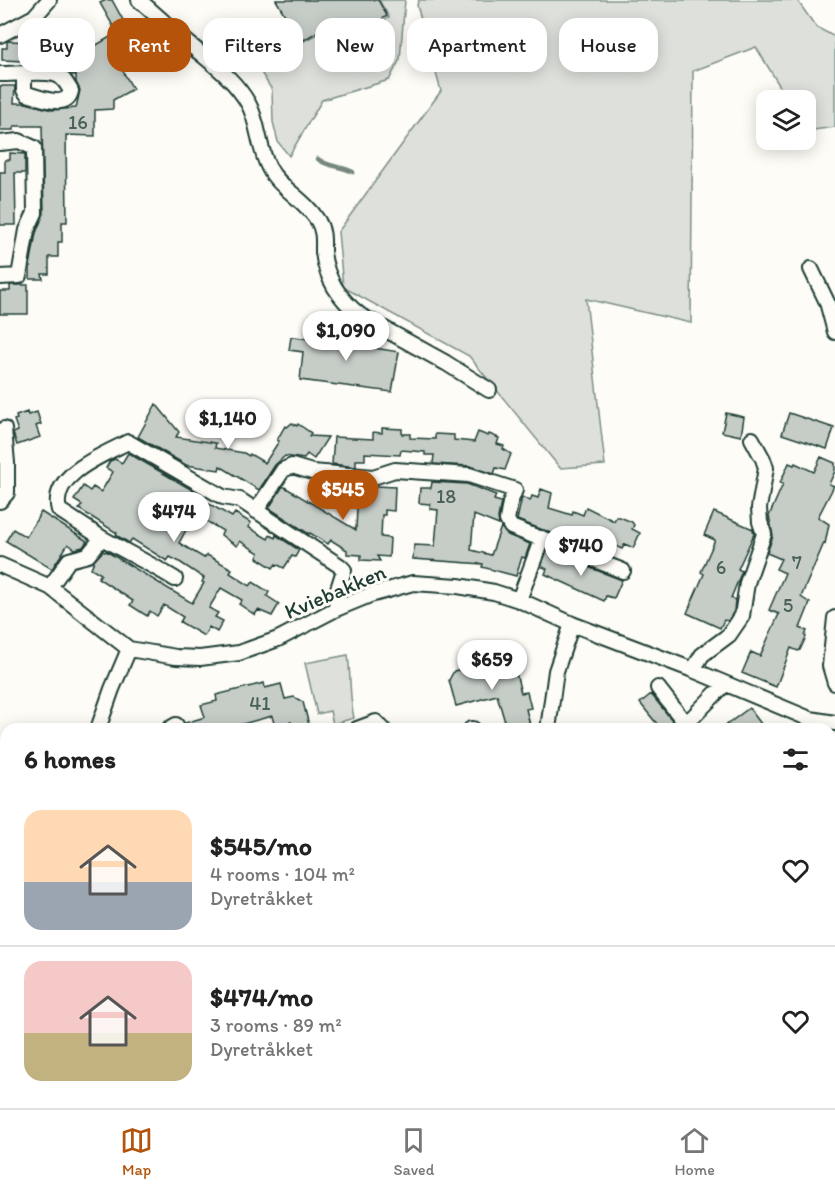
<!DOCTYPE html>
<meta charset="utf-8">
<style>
body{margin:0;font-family:Itim,sans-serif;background:#f6f6f6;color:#222;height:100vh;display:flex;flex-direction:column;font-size:22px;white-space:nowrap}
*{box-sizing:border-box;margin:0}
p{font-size:20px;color:#767676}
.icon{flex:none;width:33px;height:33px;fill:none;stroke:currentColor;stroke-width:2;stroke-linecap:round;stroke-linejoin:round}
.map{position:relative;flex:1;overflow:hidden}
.panel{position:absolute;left:0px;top:723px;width:836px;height:386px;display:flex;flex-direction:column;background:#fff;border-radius:18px 18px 0 0;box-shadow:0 3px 15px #0003}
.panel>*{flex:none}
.hud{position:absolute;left:18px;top:18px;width:800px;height:54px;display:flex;gap:12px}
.fabs{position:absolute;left:756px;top:90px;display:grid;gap:12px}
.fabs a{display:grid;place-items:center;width:60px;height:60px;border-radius:12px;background:#fff;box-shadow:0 3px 15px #0003;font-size:30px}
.price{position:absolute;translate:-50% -51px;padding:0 14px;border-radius:21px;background:#fff;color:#222;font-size:20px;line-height:39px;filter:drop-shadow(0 2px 3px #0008)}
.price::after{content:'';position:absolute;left:50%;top:36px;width:18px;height:14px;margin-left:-9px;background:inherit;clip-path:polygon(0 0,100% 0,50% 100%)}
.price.current{background:#b45309;color:#fff}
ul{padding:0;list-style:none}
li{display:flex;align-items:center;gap:18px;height:150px;padding:0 24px}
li+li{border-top:2px solid #e0e0e0}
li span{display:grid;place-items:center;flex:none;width:168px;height:120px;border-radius:18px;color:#555}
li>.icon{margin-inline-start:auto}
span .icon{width:72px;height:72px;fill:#fffc;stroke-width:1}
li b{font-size:26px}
h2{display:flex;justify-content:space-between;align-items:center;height:72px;padding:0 24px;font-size:26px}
.chip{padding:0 21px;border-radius:18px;background:#fff;box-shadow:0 3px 15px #0003;font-size:21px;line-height:54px}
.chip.current{background:#b45309;color:#fff}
.dock{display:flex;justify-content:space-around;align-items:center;height:84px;border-top:2px solid #e0e0e0;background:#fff;font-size:16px;color:#767676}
.dock a{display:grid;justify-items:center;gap:3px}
.dock .current{color:#b45309}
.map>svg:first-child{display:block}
.green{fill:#dde0db;stroke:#7e8e88;stroke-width:1.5}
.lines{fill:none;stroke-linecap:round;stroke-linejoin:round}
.stream{stroke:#75877f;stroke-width:4.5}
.building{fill:#c6cdc7;stroke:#1f3d34;stroke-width:1.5}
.street-casing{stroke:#1f3d34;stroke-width:18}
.street{stroke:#fdfcf7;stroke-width:14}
.labels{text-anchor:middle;stroke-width:6;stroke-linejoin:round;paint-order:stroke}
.number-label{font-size:20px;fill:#496159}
.street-label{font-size:22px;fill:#1f3d34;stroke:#fdfcf7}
</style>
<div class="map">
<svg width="835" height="1108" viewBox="0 0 835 1108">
<rect width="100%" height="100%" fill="#fdfcf7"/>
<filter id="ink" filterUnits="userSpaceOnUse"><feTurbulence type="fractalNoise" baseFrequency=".0167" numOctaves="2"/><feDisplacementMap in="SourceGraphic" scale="12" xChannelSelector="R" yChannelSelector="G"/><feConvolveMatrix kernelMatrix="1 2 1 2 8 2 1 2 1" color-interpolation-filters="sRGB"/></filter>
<g filter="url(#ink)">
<!-- green -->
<path class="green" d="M379,0H405L400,59L389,80L322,100L289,156L278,142L273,122L272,90L257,66L290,45L291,48L334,25L341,36L345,34L353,50L372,38L368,31L389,17Z
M419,0H797L816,27L835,37V127L806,131V100H788L756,47L693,71L691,323L586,299L605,465L560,468L469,356L343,287L338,232L441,91L417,5Z
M348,655C351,677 349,696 354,718L333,724L330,711L317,714L305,663Z
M835,982V1108H695L701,1102H830V987Z
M213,1103H687L681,1108H220Z"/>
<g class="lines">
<!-- stream -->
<path class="stream" d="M318,159C327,167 341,166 353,172"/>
</g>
<!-- building -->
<path class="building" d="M106,0H112L135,42L113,54L133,89L113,100V109L95,110V136L66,135L67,222H62V242H58V257H49V274H42L43,279H30V266L36,233L44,213L42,126H14V130H0V86H15L14,103H26L52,110L76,108L80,90L76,82V75H72L71,59L77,56H43L42,61H37L36,64H24V61L2,60V48H7V41L42,42V33H53V22L78,20V56L117,33L100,3Z
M276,0H378L387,16L366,29L370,37L354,47L344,31L341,33L334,22L285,51L283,48L276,52L265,36L289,22Z
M10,153L25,154V173H15L16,225H0V172H5V160H10Z
M10,285H28V314H0V291H10Z
M321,329L358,334L357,345L399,352L392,392L300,380L303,352L289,350L291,337L320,340Z
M156,404L179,432L176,437L216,443L215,448L244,453L249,456L250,454L265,463L279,441L277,440L285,426L287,427L292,423L297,426L298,424L311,433L309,436L328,437L314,459L307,454L304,459L285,456L275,465L259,490L220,466L219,470L186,465L138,437Z
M27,412L28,415L37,412L41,424L36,426L40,437L17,445L13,433L18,431L14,420L17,419L16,416Z
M726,413L744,417L741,436L722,432Z
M789,413L834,428L827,449L782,434Z
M382,428L402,429V434H410V438L435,439V434L454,435V440L474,442L478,432L488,436L489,434L499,438L497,444L504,446L503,449L511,454L505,470L496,468L494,474L470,466L433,464L434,455H425V452L401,450L400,455L365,453V460H356V467L332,464L334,437L373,439V432L382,433Z
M128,453L201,495L199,498L232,517L235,513L251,523L248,527L268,539L270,535L275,538L276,535L299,550L295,557L292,556L284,568L276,564L273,568L257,558L259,553L240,541L237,546L229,541L221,535L223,531L203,519L200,524L192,519L179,543L204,558L207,555L232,569L230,573L250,586L253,582L269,592L267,596L279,604L272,616L258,610L255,615L239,604L242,600L221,588L209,608L218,613L215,617L223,621L217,632L209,627L204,636L180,622L183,617L164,605L157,616L150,611L147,616L130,605L133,601L98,578L101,574L91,568L94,561L103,551L105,552L106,551L192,603L204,583L202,582L204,578L178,561L170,557L167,561L132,539L129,543L116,535L117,533L79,509L82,505L74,500L83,486L90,491L93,487L101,492L113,472L106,468L110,461L115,459L122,463Z
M821,457L835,463V471L829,484L834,486L818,517L829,524L825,544L824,543L801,597L810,603L800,628L807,631L805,636L806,637L800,650L798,651L791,648L776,687L742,673L751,652L760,656L779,614L769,610L785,573L776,569L781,559L767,553L773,536L769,516L783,484L780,483L789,463L794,465L795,463L814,472Z
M432,482L467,484L496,495L494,500L501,502L498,518L499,525L474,515L471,550L491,555L501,527L508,535L530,544L525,558L522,557L516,576L482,567L483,564L413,559L414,545L435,546L438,510L430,509V504L419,503L420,488H431Z
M358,485L395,487L394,511L385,510V515H382L381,537L390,538L389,557L377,556L380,561L361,560V555L347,554V550L331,540L328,544L310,533L309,534L269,508L283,486L356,530Z
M541,489L552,493L549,508L572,515L573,511L583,515L586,507L614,521L616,517H620L632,522L634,525L632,529L640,533L633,548L625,544L622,549L595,536L590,548L517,520L522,497L530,501L532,496L538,498Z
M41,512L87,541L83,547L75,549L68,544L52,569L6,541L13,529L26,537Z
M714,512L753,529L754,534L738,569L742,571L731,598L735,600L734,611L728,621L724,620L720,628L687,613L704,574L701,572L715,540L704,535Z
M547,551L622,580L614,598L606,596L604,601L545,574L547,569L541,566Z
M496,660L498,671L507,668L516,673L521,693L527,692L531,708L526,709L530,725L507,729L497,695L456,706L449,680L454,671Z
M264,683L265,688L281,684L285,699L294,697L303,702L310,729H293L291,722L275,727L272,716L224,729H186L185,723L205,717L201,705L217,701L216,695Z
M651,694L676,725L675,729H661L640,703Z
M749,708L765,729H721Z"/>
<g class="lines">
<!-- street casing -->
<g class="street-casing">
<path id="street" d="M139,0C157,16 175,32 194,48C214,65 235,80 248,103C259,122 258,148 269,168C279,188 305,199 318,221C324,231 323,240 323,252C326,279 340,300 361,316L446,363L489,390
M0,35L34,17L49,0
M0,74C14,74 43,71 54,74C63,76 67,84 71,91C67,110 39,97 27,94L24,90V74
M0,143L19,141L34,148L35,213L27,230L19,276L0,277
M811,269L827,302L835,332
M0,501L7,493V463L4,429
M256,511L283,470L292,466L312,472L373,477L395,470L469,475L515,490L510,503L507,520L511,527L623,571
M102,538C126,552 151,564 175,579
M0,565L50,587L129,649L176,657L200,658L239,653L278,639L336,609L370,595L413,583L458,586L494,592L519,600L572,624L693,670L810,719L835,723
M50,587L69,560L88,555L102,538L59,510C49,475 103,455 128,442L223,497L240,500L340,566L344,570L337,592L336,609
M519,600L542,538
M835,618L830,666L835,683
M693,670L702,655L729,635L742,616L747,583L764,534L760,522L759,508L766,468L763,459L752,439
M658,688L686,724
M98,729L112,689L129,649
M169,729L176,725L177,729
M357,729L376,722L383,729
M471,729H473
M548,729L556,671L572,624
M684,729L686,724L725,684
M0,767L6,770
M0,798L6,787
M0,961L6,958
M0,1086L2,1088V1108"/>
</g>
<!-- street -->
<use href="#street" class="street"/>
</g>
</g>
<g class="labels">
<!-- number labels -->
<g class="number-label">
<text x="78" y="129">16</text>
<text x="446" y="503">18</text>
<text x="797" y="569">7</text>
<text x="721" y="574">6</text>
<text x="788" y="612">5</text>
<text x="260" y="710">41</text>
</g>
<!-- street labels -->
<g class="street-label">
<text transform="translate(335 591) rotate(-23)" y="8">Kviebakken</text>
</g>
</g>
</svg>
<div class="fabs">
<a><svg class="icon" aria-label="layers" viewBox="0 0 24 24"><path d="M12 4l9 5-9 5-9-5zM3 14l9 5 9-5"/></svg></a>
</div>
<b class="price" style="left:346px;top:362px">$1,090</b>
<b class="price" style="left:228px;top:450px">$1,140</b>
<b class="price current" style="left:343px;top:521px">$545</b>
<b class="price" style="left:174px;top:543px">$474</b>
<b class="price" style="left:581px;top:577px">$740</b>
<b class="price" style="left:492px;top:691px">$659</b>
<div class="hud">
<a class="chip">Buy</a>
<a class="chip current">Rent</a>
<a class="chip">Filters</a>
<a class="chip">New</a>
<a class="chip">Apartment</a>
<a class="chip">House</a>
</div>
<section class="panel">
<h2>6 homes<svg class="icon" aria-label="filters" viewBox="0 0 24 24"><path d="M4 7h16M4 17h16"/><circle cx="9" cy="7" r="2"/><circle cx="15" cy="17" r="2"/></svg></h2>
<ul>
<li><span style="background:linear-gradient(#ffd9b3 60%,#9aa5b1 0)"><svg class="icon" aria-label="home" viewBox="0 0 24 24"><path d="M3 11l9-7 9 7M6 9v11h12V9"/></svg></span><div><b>$545/mo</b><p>4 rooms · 104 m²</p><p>Dyretråkket</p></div><svg class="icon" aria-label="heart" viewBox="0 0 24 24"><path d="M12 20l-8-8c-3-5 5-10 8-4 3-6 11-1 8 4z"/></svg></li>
<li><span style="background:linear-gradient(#f6c9c9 60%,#c2b280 0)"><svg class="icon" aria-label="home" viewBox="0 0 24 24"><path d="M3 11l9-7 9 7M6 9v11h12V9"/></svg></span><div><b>$474/mo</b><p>3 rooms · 89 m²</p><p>Dyretråkket</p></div><svg class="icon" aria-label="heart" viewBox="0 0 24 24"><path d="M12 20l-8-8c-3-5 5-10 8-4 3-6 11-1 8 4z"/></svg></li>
</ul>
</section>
</div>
<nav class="dock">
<a class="current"><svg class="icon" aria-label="map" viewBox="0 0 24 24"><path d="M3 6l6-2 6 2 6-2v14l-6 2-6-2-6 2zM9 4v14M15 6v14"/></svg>Map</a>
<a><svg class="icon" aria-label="saved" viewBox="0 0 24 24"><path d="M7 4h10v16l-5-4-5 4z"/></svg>Saved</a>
<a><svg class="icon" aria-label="home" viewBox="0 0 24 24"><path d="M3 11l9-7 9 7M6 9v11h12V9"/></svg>Home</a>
</nav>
